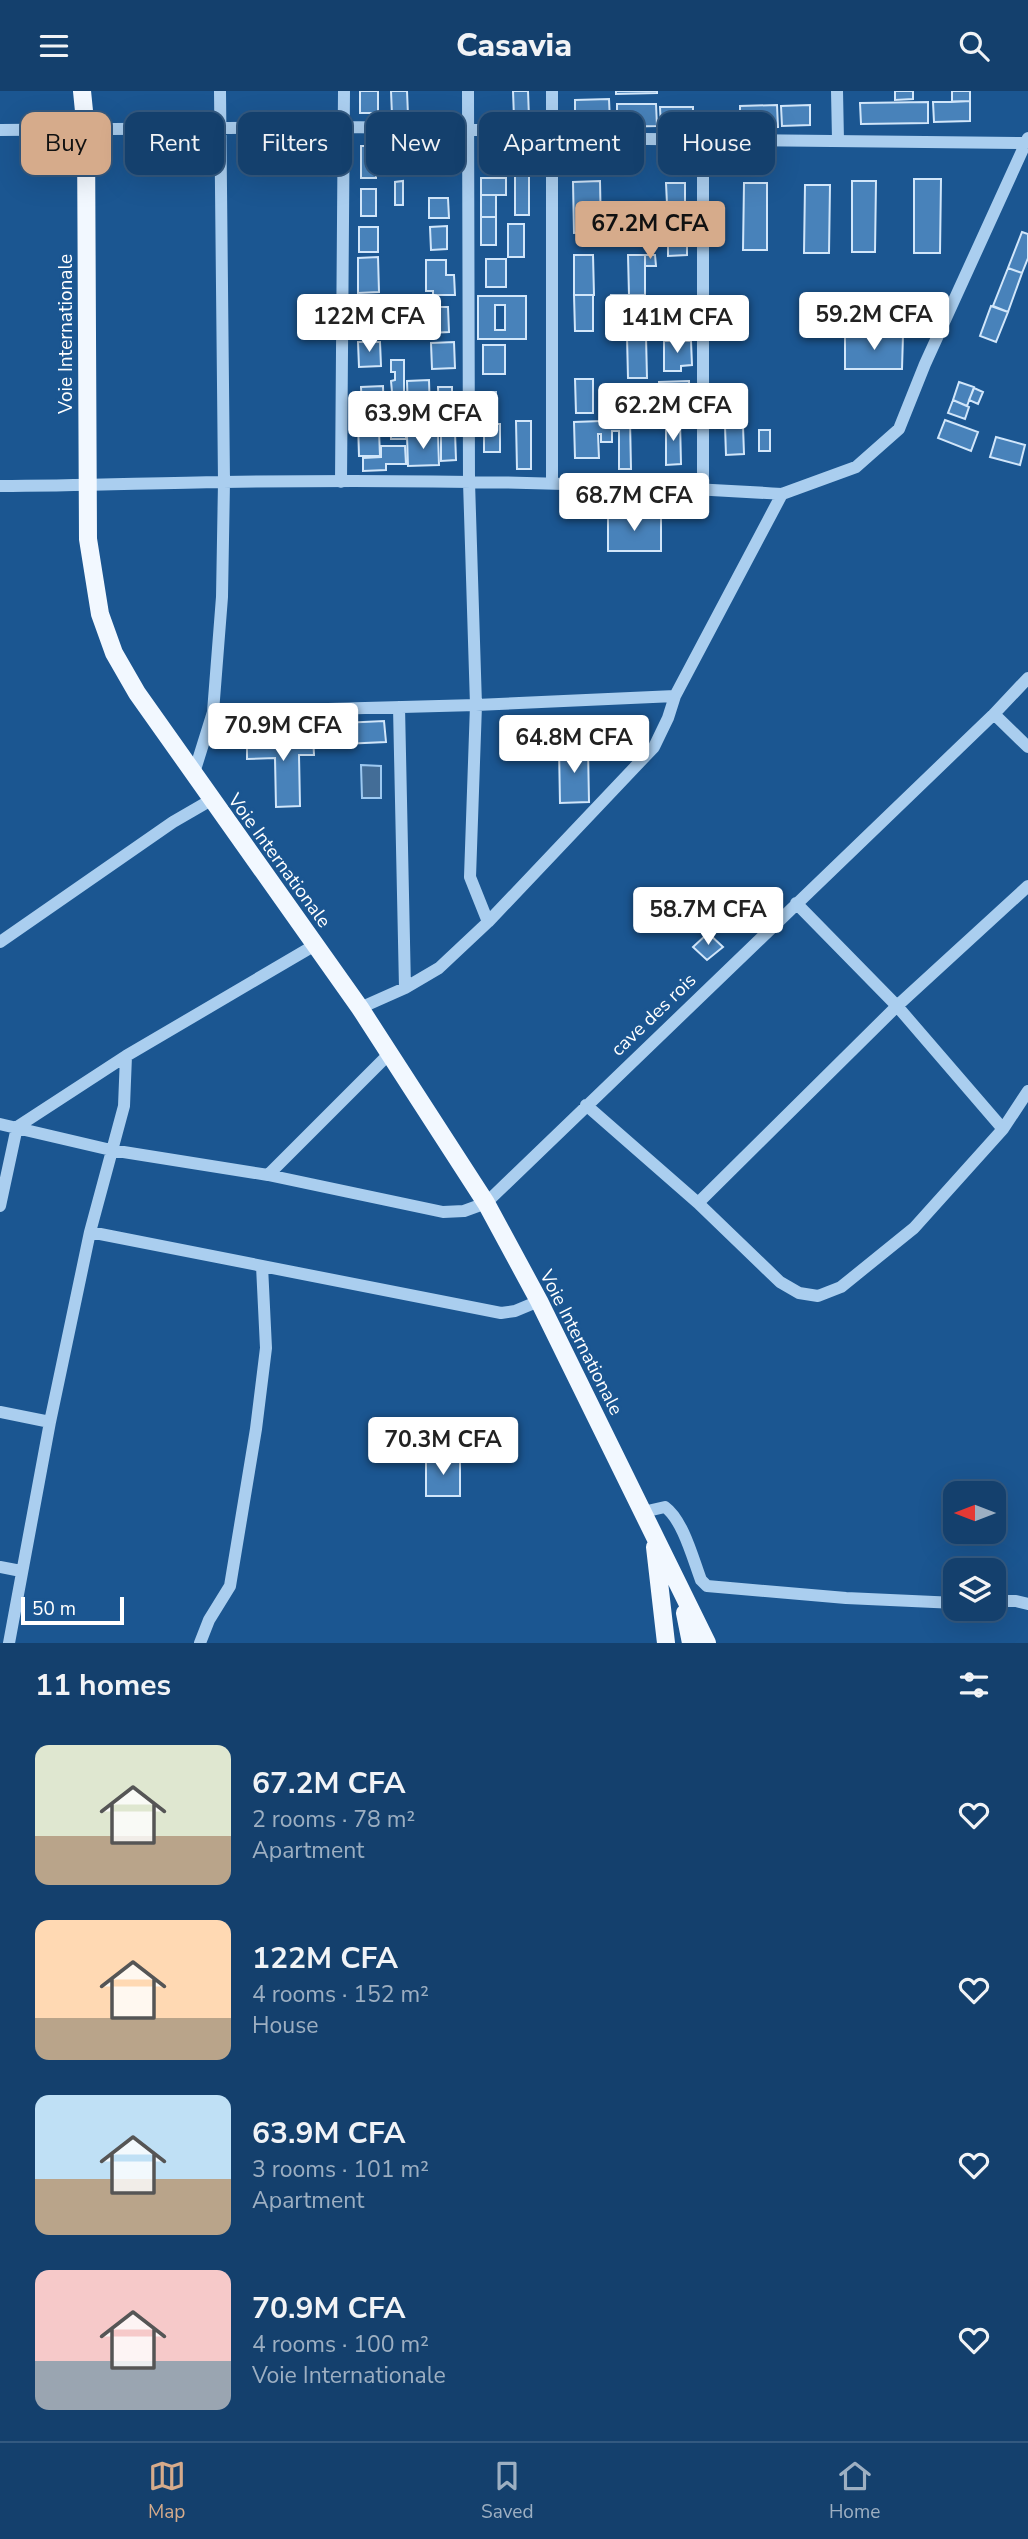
<!DOCTYPE html>
<meta charset="utf-8">
<style>
body{margin:0;font-family:"Nunito Sans",sans-serif;background:#214b75;color:#f1f3f6;height:100vh;display:flex;flex-direction:column;font-size:26px;white-space:nowrap}
*{box-sizing:border-box;margin:0}
p{font-size:23px;color:#9dafc2}
.icon{flex:none;width:38px;height:38px;fill:none;stroke:currentColor;stroke-width:2;stroke-linecap:round;stroke-linejoin:round}
.map{position:relative;height:1552px;overflow:hidden}
.side{display:flex;flex-direction:column;background:#14406d;flex:1}
.side>*{flex:none}
.hud{position:absolute;left:21px;top:21px;width:987px;height:63px;display:flex;gap:14px}
.needle{width:46px;rotate:270deg}
.fabs{position:absolute;left:943px;top:1390px;display:grid;gap:14px}
.fabs a{display:grid;place-items:center;width:63px;height:63px;border-radius:14px;background:#14406d;box-shadow:0 7px 28px #0002,0 0 0 2px #335980;font-size:35px}
.scale{position:absolute;left:21px;bottom:18px;width:103px;box-sizing:border-box;padding-left:7px;border:4px solid #fff;border-top:0;font-size:19px;line-height:24px;white-space:nowrap;color:#fff;-webkit-text-stroke:5px #1b5691;paint-order:stroke}
.price{position:absolute;translate:-50% -60px;padding:0 16px;border-radius:7px;background:#fff;color:#222;font-size:23px;line-height:46px;filter:drop-shadow(0 2px 4px #0008)}
.price::after{content:'';position:absolute;left:50%;top:42px;width:21px;height:16px;margin-left:-10px;background:inherit;clip-path:polygon(0 0,100% 0,50% 100%)}
.price.on{background:#d6ab8b;color:#111}
ul{padding:0;list-style:none}
li{display:flex;align-items:center;gap:21px;height:175px;padding:0 35px}
li span{display:grid;place-items:center;flex:none;width:196px;height:140px;border-radius:14px;color:#555}
li>.icon{margin-inline-start:auto}
span .icon{width:84px;height:84px;fill:#fffc;stroke-width:1}
li b{font-size:30px}
h2{display:flex;justify-content:space-between;align-items:center;height:84px;padding:0 35px;font-size:30px}
.pill{padding:0 24px;border-radius:14px;background:#14406d;box-shadow:0 7px 28px #0002,0 0 0 2px #335980;font-size:24px;line-height:63px}
.pill.on{background:#d6ab8b;color:#111}
header{display:flex;justify-content:space-between;align-items:center;height:91px;padding:0 35px;background:#14406d;font-size:32px;font-weight:800}
.dock{display:flex;justify-content:space-around;align-items:center;height:98px;border-top:2px solid #335980;background:#14406d;font-size:19px;color:#9dafc2}
.dock a{display:grid;justify-items:center;gap:4px}
.dock .on{color:#d6ab8b}
.map>svg:first-child{display:block}
.water{fill:#436d97;stroke:#9dc9f1;stroke-width:2}
.building{fill:#4882ba;stroke:#d1e6fa;stroke-width:2;fill-rule:evenodd}
.lines{fill:none;stroke-linecap:round;stroke-linejoin:round}
.minor{stroke:#aaceef;stroke-width:12}
.major{stroke:#f2f8ff;stroke-width:18}
.labels{text-anchor:middle;stroke-width:6;stroke-linejoin:round;paint-order:stroke}
.street-label{font-size:19px;fill:#fff;stroke:#1b5691}
</style>
<header><svg class="icon" aria-label="menu" viewBox="0 0 24 24"><path d="M4 6h16M4 12h16M4 18h16"/></svg>Casavia<svg class="icon" aria-label="search" viewBox="0 0 24 24"><circle cx="10" cy="10" r="6"/><path d="M15 15l6 6"/></svg></header>
<div class="map">
<svg width="1028" height="1552" viewBox="0 0 1028 1552">
<rect width="100%" height="100%" fill="#1b5691"/>
<!-- water -->
<path class="water" d="M361,674L381,675V707H362Z"/>
<!-- building -->
<path class="building" d="M360,0H378V22H360Z
M391,0H407L408,24H392Z
M513,0H528L529,27H514Z
M616,0H657V2L616,3Z
M895,0H913V8L895,9Z
M952,0H970V10L952,11Z
M609,8L610,31L575,32V9Z
M970,10V30L934,31L933,11Z
M928,11V32L861,33L860,12Z
M617,13H656L657,35L617,36Z
M777,14L778,36L740,37V15Z
M810,14V34L782,35L781,15Z
M660,16H693V36H661Z
M411,47H448L455,53L456,78L441,77L439,70H411Z
M361,55H376V87H361Z
M515,85H529V124H515Z
M481,87H506V104H481Z
M914,88H941L940,162H914Z
M403,90V114H395V91Z
M600,90L601,141L574,142L573,91Z
M852,90H876L875,161H852Z
M666,92H685V113H667Z
M744,92H767V159H743Z
M805,94H830L829,162H804Z
M361,98H376V125H361Z
M481,104H496V126H481Z
M429,107H448L449,127H429Z
M481,126H496V154H481Z
M668,131H687V164L668,165Z
M508,133H524V166H508Z
M447,135V158L431,159L430,136Z
M359,136H378V161H359Z
M1022,141L1028,143V167L1022,182L1008,177Z
M574,164H593L594,204H574Z
M628,164H645V204H629Z
M645,164H655L656,175H645Z
M378,166L379,201L358,202V167Z
M486,168H506V196H486Z
M426,169H446V184H454L455,204H433V200H426Z
M1008,177L1022,182L1008,221L993,215Z
M574,204H593V240H575Z
M611,204H645L646,245H612Z
M478,205H526V248H478ZM495,214H505V239H495Z
M377,210L378,244L358,245V211Z
M691,210L692,245H663L662,211Z
M991,215L1008,221L996,251L980,245Z
M429,216H448L449,241L430,242Z
M393,217H418L419,248H388L387,231H393Z
M845,244H903L902,278H845Z
M627,245H646L647,287H628Z
M664,250H691L692,274L681,275V280H664Z
M358,251H380L381,275L359,276Z
M454,251L455,277L432,278L431,252Z
M483,254H505V283H483Z
M391,269H404V301H392L391,290L395,289V281H391Z
M575,288H593V322H576Z
M429,289L430,323H408L407,290Z
M689,290L690,330H660L659,291Z
M959,291L974,296L967,315L953,309Z
M383,295L384,329H367L366,318H362L361,296Z
M438,296H452V324H439Z
M974,297L983,301L978,313L969,309Z
M483,301H496V326H483Z
M392,305H405L406,331H393Z
M953,309L969,316L965,328L948,322Z
M630,329L631,378H619V340H612V351H601V343H598L599,367H575L574,331Z
M945,329L978,341L971,360L938,347Z
M516,330H531V378H517Z
M666,330H680L681,373L666,374Z
M384,331V340H379L380,365H359L358,332Z
M395,332H406V348H391V339H395Z
M484,333H500V361H484Z
M725,335H743L744,363L726,364Z
M759,339H770V360H759Z
M455,341L456,369L441,370V342Z
M438,344L439,374L408,375L407,345Z
M996,346L1025,354L1020,374L990,366Z
M381,355H405L406,373H386V379L363,380V367L381,366Z
M608,425H661V460H608Z
M384,630L386,651L321,654L320,633Z
M313,644L314,664H299L300,715L276,716L275,667L247,668V646Z
M559,657H588L589,711L560,712Z
M708,842L723,856L707,869L693,856Z
M426,1368H460V1405H426Z"/>
<g class="lines">
<!-- minor -->
<path class="minor" d="M468,0L469,391L476,614L470,786L488,831
M552,0V392
M837,0L838,49
M0,39L345,36L468,38L553,47L1026,52
M703,49V398
M341,391L344,0
M0,395C75,395 149,392 223,391C409,388 596,391 782,403
M399,616L405,897
M213,621L476,614L675,605
M994,623L1028,656
M194,682L213,621L222,506L224,391L220,0
M796,812L897,915L1003,1038
M0,851L173,731L211,709
M360,917L405,897L439,877L488,831L654,656L668,627L675,605L782,403L856,376L899,338L925,273L1028,47
M586,1014L698,1112L780,1191L799,1202L818,1205L841,1196L914,1137L1003,1038L1028,1000
M0,1033L111,1059L268,1084L443,1121L464,1120L486,1112L994,623L1028,587
M268,1084L390,962
M698,1112L897,915L1028,795
M0,1115L17,1036L126,965L315,854
M90,1141L501,1222L515,1220L539,1210
M0,1321L50,1331
M643,1421L665,1416C683,1429 693,1468 701,1489L707,1495L846,1507L956,1512
M0,1476L21,1480
M994,1510H1016L1028,1513
M9,1552L50,1331L90,1141L124,1015L126,965
M200,1552L209,1529L230,1495L256,1338L266,1257L262,1175"/>
<!-- major -->
<path class="major" d="M82,0L86,40L88,448L100,523L114,562L137,602L360,917L486,1112L539,1210L707,1552
M655,1456L666,1552
M685,1522L691,1552"/>
</g>
<g class="labels">
<!-- street labels -->
<g class="street-label">
<text transform="translate(65 243) rotate(-90)" y="7">Voie Internationale</text>
<text transform="translate(280 769) rotate(54)" y="7">Voie Internationale</text>
<text transform="translate(653 923) rotate(-44)" y="7">cave des rois</text>
<text transform="translate(582 1251) rotate(63)" y="7">Voie Internationale</text>
</g>
</g>
</svg>
<div class="fabs">
<a><svg class="needle" viewBox="-14 -14 28 28"><path d="M0-13l5 13h-10z" fill="#e53935"/><path d="M0 13l5-13h-10z" fill="#9dafc2"/></svg></a>
<a><svg class="icon" aria-label="layers" viewBox="0 0 24 24"><path d="M12 4l9 5-9 5-9-5zM3 14l9 5 9-5"/></svg></a>
</div>
<div class="scale">50 m</div>
<b class="price on" style="left:650px;top:170px">67.2M CFA</b>
<b class="price" style="left:874px;top:261px">59.2M CFA</b>
<b class="price" style="left:369px;top:263px">122M CFA</b>
<b class="price" style="left:677px;top:264px">141M CFA</b>
<b class="price" style="left:673px;top:352px">62.2M CFA</b>
<b class="price" style="left:423px;top:360px">63.9M CFA</b>
<b class="price" style="left:634px;top:442px">68.7M CFA</b>
<b class="price" style="left:283px;top:672px">70.9M CFA</b>
<b class="price" style="left:574px;top:684px">64.8M CFA</b>
<b class="price" style="left:708px;top:856px">58.7M CFA</b>
<b class="price" style="left:443px;top:1386px">70.3M CFA</b>
<div class="hud">
<a class="pill on">Buy</a>
<a class="pill">Rent</a>
<a class="pill">Filters</a>
<a class="pill">New</a>
<a class="pill">Apartment</a>
<a class="pill">House</a>
</div>
</div>
<section class="side">
<h2>11 homes<svg class="icon" aria-label="filters" viewBox="0 0 24 24"><path d="M4 7h16M4 17h16"/><circle cx="9" cy="7" r="2"/><circle cx="15" cy="17" r="2"/></svg></h2>
<ul>
<li><span style="background:linear-gradient(#dfe7d0 65%,#b9a48a 0)"><svg class="icon" aria-label="home" viewBox="0 0 24 24"><path d="M3 11l9-7 9 7M6 9v11h12V9"/></svg></span><div><b>67.2M CFA</b><p>2 rooms · 78 m²</p><p>Apartment</p></div><svg class="icon" aria-label="heart" viewBox="0 0 24 24"><path d="M12 20l-8-8c-3-5 5-10 8-4 3-6 11-1 8 4z"/></svg></li>
<li><span style="background:linear-gradient(#ffd9b3 70%,#b9a48a 0)"><svg class="icon" aria-label="home" viewBox="0 0 24 24"><path d="M3 11l9-7 9 7M6 9v11h12V9"/></svg></span><div><b>122M CFA</b><p>4 rooms · 152 m²</p><p>House</p></div><svg class="icon" aria-label="heart" viewBox="0 0 24 24"><path d="M12 20l-8-8c-3-5 5-10 8-4 3-6 11-1 8 4z"/></svg></li>
<li><span style="background:linear-gradient(#bfe0f5 60%,#b9a48a 0)"><svg class="icon" aria-label="home" viewBox="0 0 24 24"><path d="M3 11l9-7 9 7M6 9v11h12V9"/></svg></span><div><b>63.9M CFA</b><p>3 rooms · 101 m²</p><p>Apartment</p></div><svg class="icon" aria-label="heart" viewBox="0 0 24 24"><path d="M12 20l-8-8c-3-5 5-10 8-4 3-6 11-1 8 4z"/></svg></li>
<li><span style="background:linear-gradient(#f6c9c9 65%,#9aa5b1 0)"><svg class="icon" aria-label="home" viewBox="0 0 24 24"><path d="M3 11l9-7 9 7M6 9v11h12V9"/></svg></span><div><b>70.9M CFA</b><p>4 rooms · 100 m²</p><p>Voie Internationale</p></div><svg class="icon" aria-label="heart" viewBox="0 0 24 24"><path d="M12 20l-8-8c-3-5 5-10 8-4 3-6 11-1 8 4z"/></svg></li>
</ul>
</section>
<nav class="dock">
<a class="on"><svg class="icon" aria-label="map" viewBox="0 0 24 24"><path d="M3 6l6-2 6 2 6-2v14l-6 2-6-2-6 2zM9 4v14M15 6v14"/></svg>Map</a>
<a><svg class="icon" aria-label="saved" viewBox="0 0 24 24"><path d="M7 4h10v16l-5-4-5 4z"/></svg>Saved</a>
<a><svg class="icon" aria-label="home" viewBox="0 0 24 24"><path d="M3 11l9-7 9 7M6 9v11h12V9"/></svg>Home</a>
</nav>
